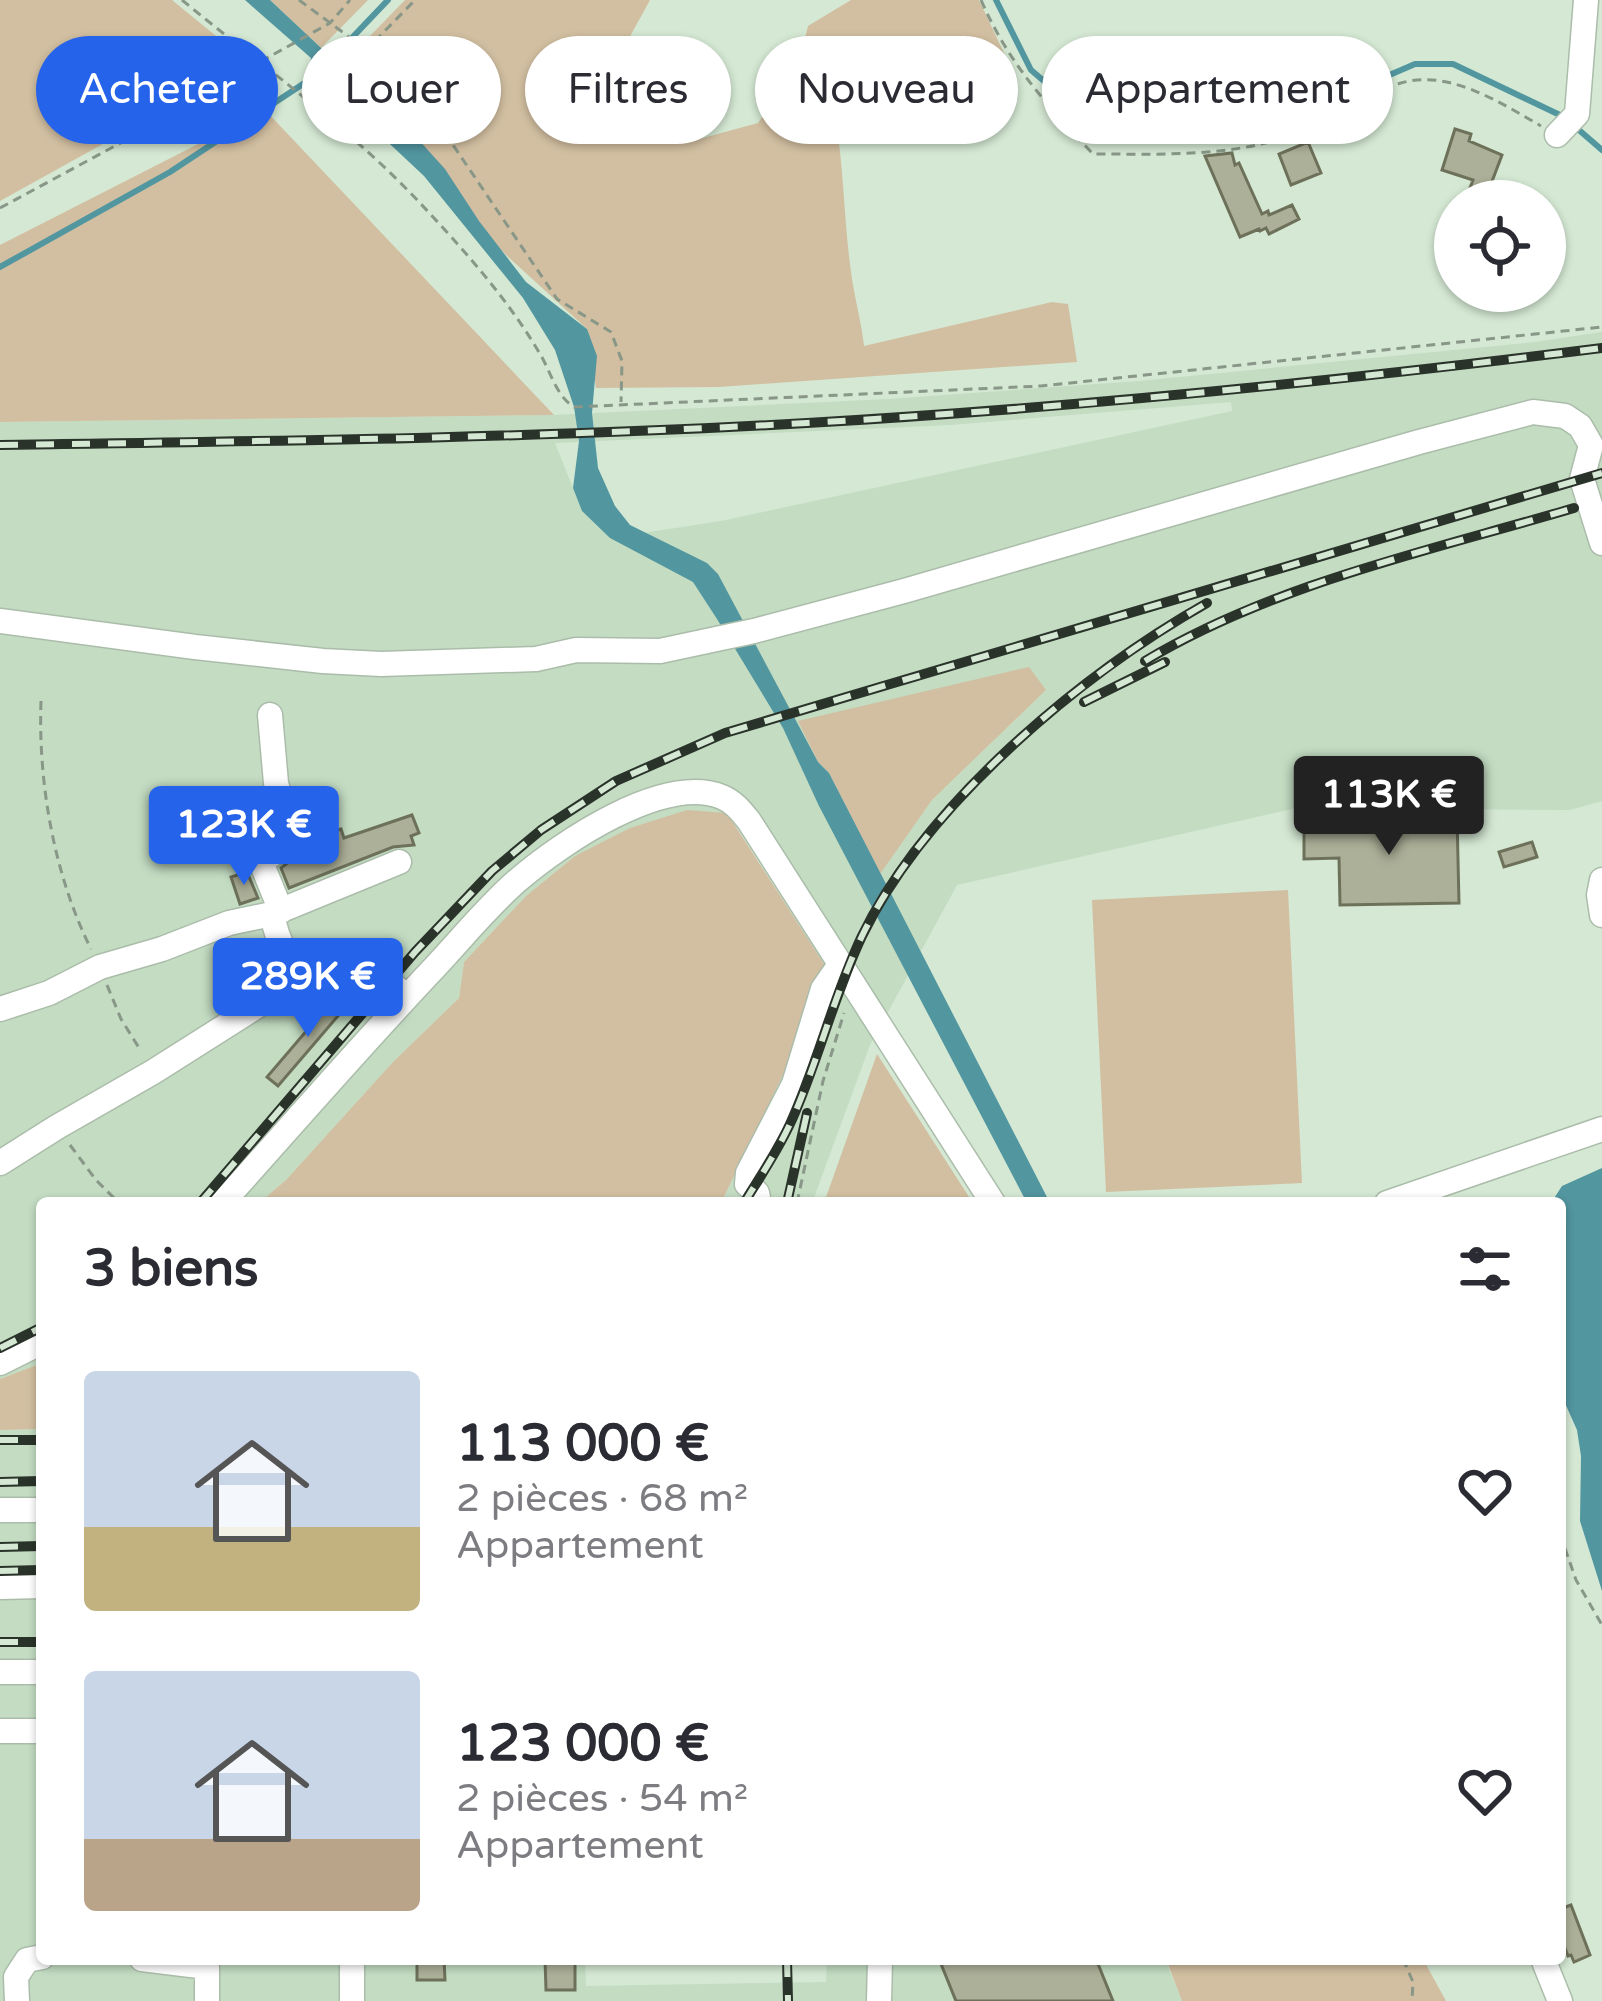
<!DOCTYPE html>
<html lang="fr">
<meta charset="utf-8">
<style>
body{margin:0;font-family:"Varela Round",sans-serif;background:#f2f2f3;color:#2b2b33;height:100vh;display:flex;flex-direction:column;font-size:45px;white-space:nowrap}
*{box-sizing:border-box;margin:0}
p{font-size:39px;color:#7c7c81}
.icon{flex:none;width:66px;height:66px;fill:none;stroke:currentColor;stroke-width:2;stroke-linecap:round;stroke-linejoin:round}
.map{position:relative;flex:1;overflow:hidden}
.details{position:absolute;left:36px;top:1197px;width:1530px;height:768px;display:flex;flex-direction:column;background:#fff;border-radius:12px;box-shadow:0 3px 9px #0004}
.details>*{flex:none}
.top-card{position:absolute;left:36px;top:36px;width:1530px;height:108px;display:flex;gap:24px}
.fabs{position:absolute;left:1434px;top:180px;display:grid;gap:24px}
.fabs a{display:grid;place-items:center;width:132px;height:132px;border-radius:50%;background:#fff;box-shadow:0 3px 9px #0004;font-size:60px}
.price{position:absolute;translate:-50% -102px;padding:0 27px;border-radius:12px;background:#2563eb;color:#fff;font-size:39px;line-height:78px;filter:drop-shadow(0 3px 6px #0008)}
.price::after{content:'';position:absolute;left:50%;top:72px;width:36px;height:27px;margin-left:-18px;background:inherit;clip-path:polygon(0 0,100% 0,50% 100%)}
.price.selected{background:#222;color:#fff}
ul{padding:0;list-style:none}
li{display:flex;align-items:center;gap:36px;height:300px;padding:0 48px}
li span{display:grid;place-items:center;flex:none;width:336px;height:240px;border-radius:12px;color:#555}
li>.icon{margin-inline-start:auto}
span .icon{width:144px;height:144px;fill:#fffc;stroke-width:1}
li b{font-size:51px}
h2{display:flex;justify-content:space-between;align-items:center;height:144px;padding:0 48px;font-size:51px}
.chip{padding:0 42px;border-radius:54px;background:#fff;box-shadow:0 3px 9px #0004;font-size:42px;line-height:108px}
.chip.selected{background:#2563eb;color:#fff}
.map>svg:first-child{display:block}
.built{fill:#c3dcc2;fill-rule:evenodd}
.green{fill:#d2bfa1}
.water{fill:#5296a0}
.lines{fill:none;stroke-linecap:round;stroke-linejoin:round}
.stream{stroke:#5296a0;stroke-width:6}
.building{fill:#adb098;stroke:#6e715a;stroke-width:3}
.minor-casing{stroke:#abbdaa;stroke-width:27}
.path{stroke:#889787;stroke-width:3;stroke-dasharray:9 6;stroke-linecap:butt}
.minor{stroke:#fff;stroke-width:24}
.rail-casing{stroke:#2a332a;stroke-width:10}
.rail{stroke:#d4e8d3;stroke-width:6;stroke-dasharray:18;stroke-linecap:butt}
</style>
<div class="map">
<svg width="1602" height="2001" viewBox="0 0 1602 2001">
<rect width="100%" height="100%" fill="#d4e8d3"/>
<!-- built -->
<path class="built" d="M1602,332V801L1570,810L1296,808L957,885L870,1045L812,1203H721L830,975L750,845L727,813L575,856L526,896L464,962L459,998L393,1062L286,1180L259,1203H42V1363L0,1379V422L554,415L889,399L1139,381L1535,342ZM1231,402L1232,411L721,521L611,538L582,511L555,443L950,425ZM1046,690L932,800L880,873L829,773Z
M42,1429V1959H585L586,1986L826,1982L827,1959H1165L1182,2001H0V1430Z"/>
<!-- green -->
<path class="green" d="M0,0H172L249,63L0,201Z
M270,0H368L321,48Z
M405,0H650L627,42L636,96L667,128L703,138L758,123L798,66L808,26L851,0H979L1013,72L836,121C844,171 844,222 851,272C854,296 861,320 864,346L1052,302L1068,304L1077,362L719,387L596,388L587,329L505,254L335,72Z
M265,110L554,415L0,422V245Z
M1029,667L1046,690L932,800L880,874L829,773L818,762L798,721Z
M687,810L727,813L831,975L721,1203H259L286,1180L393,1062L459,998L464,962L526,896L575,856L630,828Z
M1288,890L1302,1183L1106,1192L1092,900Z
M877,1054L973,1203H824Z
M42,1363V1429L0,1430V1379Z
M1166,1959H1423L1446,2001H1182Z"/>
<!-- water -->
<path class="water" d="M245,0H270L417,138L445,169L479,221L526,282L587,329L597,356L592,413L598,468L615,506L630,525L707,563L718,574L818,762L829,773L1050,1203H1027L819,806L783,728L717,619L693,582L610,538L582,511L573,488L579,441L574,407L555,350L523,298L424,176L329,87L320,80L313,81L309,78L311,58Z
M1602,1168V1591L1580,1521L1581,1456L1577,1430L1560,1392V1203H1551L1562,1186Z"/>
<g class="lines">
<!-- stream -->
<path class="stream" d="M996,0L1031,70L1059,94L1178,135H1227L1269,127L1415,64H1453L1562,116
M328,63L388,0
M1572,124L1602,150
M0,267L170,172L315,76"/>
</g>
<!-- building -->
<path class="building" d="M1455,129L1471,134L1469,141L1502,155L1491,184L1500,187L1495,201H1465L1473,180L1442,170Z
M1308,142L1321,173L1291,185L1279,154Z
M1232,153L1235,165L1239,163L1262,214L1268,211L1269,215L1292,205L1299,219L1269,234L1266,228L1260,231L1259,229L1240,237L1205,156Z
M412,815L419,833L411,836L414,845L393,847L289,888L281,868L300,853L318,847L315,838L341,829L344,838Z
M1457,816L1459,903L1340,905L1339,858L1304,859V819Z
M1532,842L1537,857L1504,867L1499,852Z
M247,872L258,898L240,904L231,877Z
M338,994L349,1003L278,1086L267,1077Z
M1571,1905L1590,1955L1574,1962L1571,1955L1568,1956L1560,1935V1909Z
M417,1959H444L445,1980H417Z
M545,1959H575V1990H546Z
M939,1959H1096L1113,2001H956Z"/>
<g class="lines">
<!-- minor casing -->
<g class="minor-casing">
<path id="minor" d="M1557,135L1577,114L1586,0
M0,621L195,647L323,661L381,664L536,659L576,650L660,651L754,631L904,591L1419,442L1533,412L1565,416L1580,426L1591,445L1582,479L1602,543
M270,715L276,783L291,839L280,850L265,859L263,867L281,911
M1602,880L1599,895L1602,915
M317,968C288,972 277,939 272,914L399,862
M0,1009L49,993L100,967L162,949L229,923L272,914
M0,1163L57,1127L153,1072L317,968C350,969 383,973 407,997
M222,1203C293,1124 363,1043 436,966C463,937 489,905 518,880C561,843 664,773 722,797C734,802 741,811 749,821L993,1203
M759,1203L757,1193L747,1184L748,1173L794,1084L823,989L841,963
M1387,1203L1602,1129
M0,1363L42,1342
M0,1510H42
M0,1587L42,1586
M0,1672H42
M0,1731H42
M142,1959L207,1967V2001
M352,1959V2001
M1543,1959L1560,2001
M17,2001L16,1977L27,1960L42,1957
M879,2001L880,1959"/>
</g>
<!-- path -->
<path class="path" d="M182,0C262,66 349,127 420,203C463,249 508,299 540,354C551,372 556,396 574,407L1041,386L1602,327
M299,0L356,42L367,44L376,40L415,0
M981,0C1009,64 1046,104 1093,154C1154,154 1218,157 1277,140C1318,128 1354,101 1395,85C1445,66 1499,102 1541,126
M367,44L380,68L412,91L449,139L557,299L611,332L622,361L621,402
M0,208L250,73L258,63L330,23L350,0
M41,701C38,783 54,875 91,949
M107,985L121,1019L141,1051
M70,1145L96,1180L119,1203
M797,1203L823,1081L844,1013
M1560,1534L1576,1580L1602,1625
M1403,1959L1413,1982L1412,2001"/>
<!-- minor -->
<use href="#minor" class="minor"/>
<!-- rail casing -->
<g class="rail-casing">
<path id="rail" d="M0,445C269,441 538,438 807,423C1073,408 1338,381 1602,348
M1145,661C1276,583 1429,551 1574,508
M1084,702L1165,662
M200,1203L415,952L492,871L541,830L616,781L725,733L1602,473
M744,1203C760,1177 777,1152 790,1124C818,1063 833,997 862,936C926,804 1080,675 1207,603
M787,1203L807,1113
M0,1348L42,1327
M0,1440H42
M0,1482L42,1481
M0,1547L42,1546
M0,1571L42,1570
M0,1642H42
M787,1959L788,2001"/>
</g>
<!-- rail -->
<use href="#rail" class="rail"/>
</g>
</svg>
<div class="fabs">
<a><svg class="icon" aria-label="locate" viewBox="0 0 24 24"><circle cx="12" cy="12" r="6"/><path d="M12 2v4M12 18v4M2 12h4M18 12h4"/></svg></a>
</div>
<b class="price selected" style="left:1389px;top:858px">113K €</b>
<b class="price" style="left:244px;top:888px">123K €</b>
<b class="price" style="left:308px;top:1040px">289K €</b>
<div class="top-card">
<a class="chip selected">Acheter</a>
<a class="chip">Louer</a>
<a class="chip">Filtres</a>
<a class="chip">Nouveau</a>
<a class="chip">Appartement</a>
</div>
<section class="details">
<h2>3 biens<svg class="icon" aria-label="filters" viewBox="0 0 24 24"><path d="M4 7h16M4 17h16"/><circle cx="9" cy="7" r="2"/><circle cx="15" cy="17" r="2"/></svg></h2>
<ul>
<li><span style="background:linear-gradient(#c9d6e8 65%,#c2b280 0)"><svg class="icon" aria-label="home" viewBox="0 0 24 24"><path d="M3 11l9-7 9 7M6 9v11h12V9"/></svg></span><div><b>113 000 €</b><p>2 pièces · 68 m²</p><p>Appartement</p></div><svg class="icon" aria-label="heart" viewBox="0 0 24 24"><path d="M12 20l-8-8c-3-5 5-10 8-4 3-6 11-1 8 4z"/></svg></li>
<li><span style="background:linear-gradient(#c9d6e8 70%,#b9a48a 0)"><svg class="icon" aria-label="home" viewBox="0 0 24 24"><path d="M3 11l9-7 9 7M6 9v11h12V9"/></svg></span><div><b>123 000 €</b><p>2 pièces · 54 m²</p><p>Appartement</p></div><svg class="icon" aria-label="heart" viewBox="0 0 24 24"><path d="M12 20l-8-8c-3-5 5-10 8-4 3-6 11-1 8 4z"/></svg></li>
</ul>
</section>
</div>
